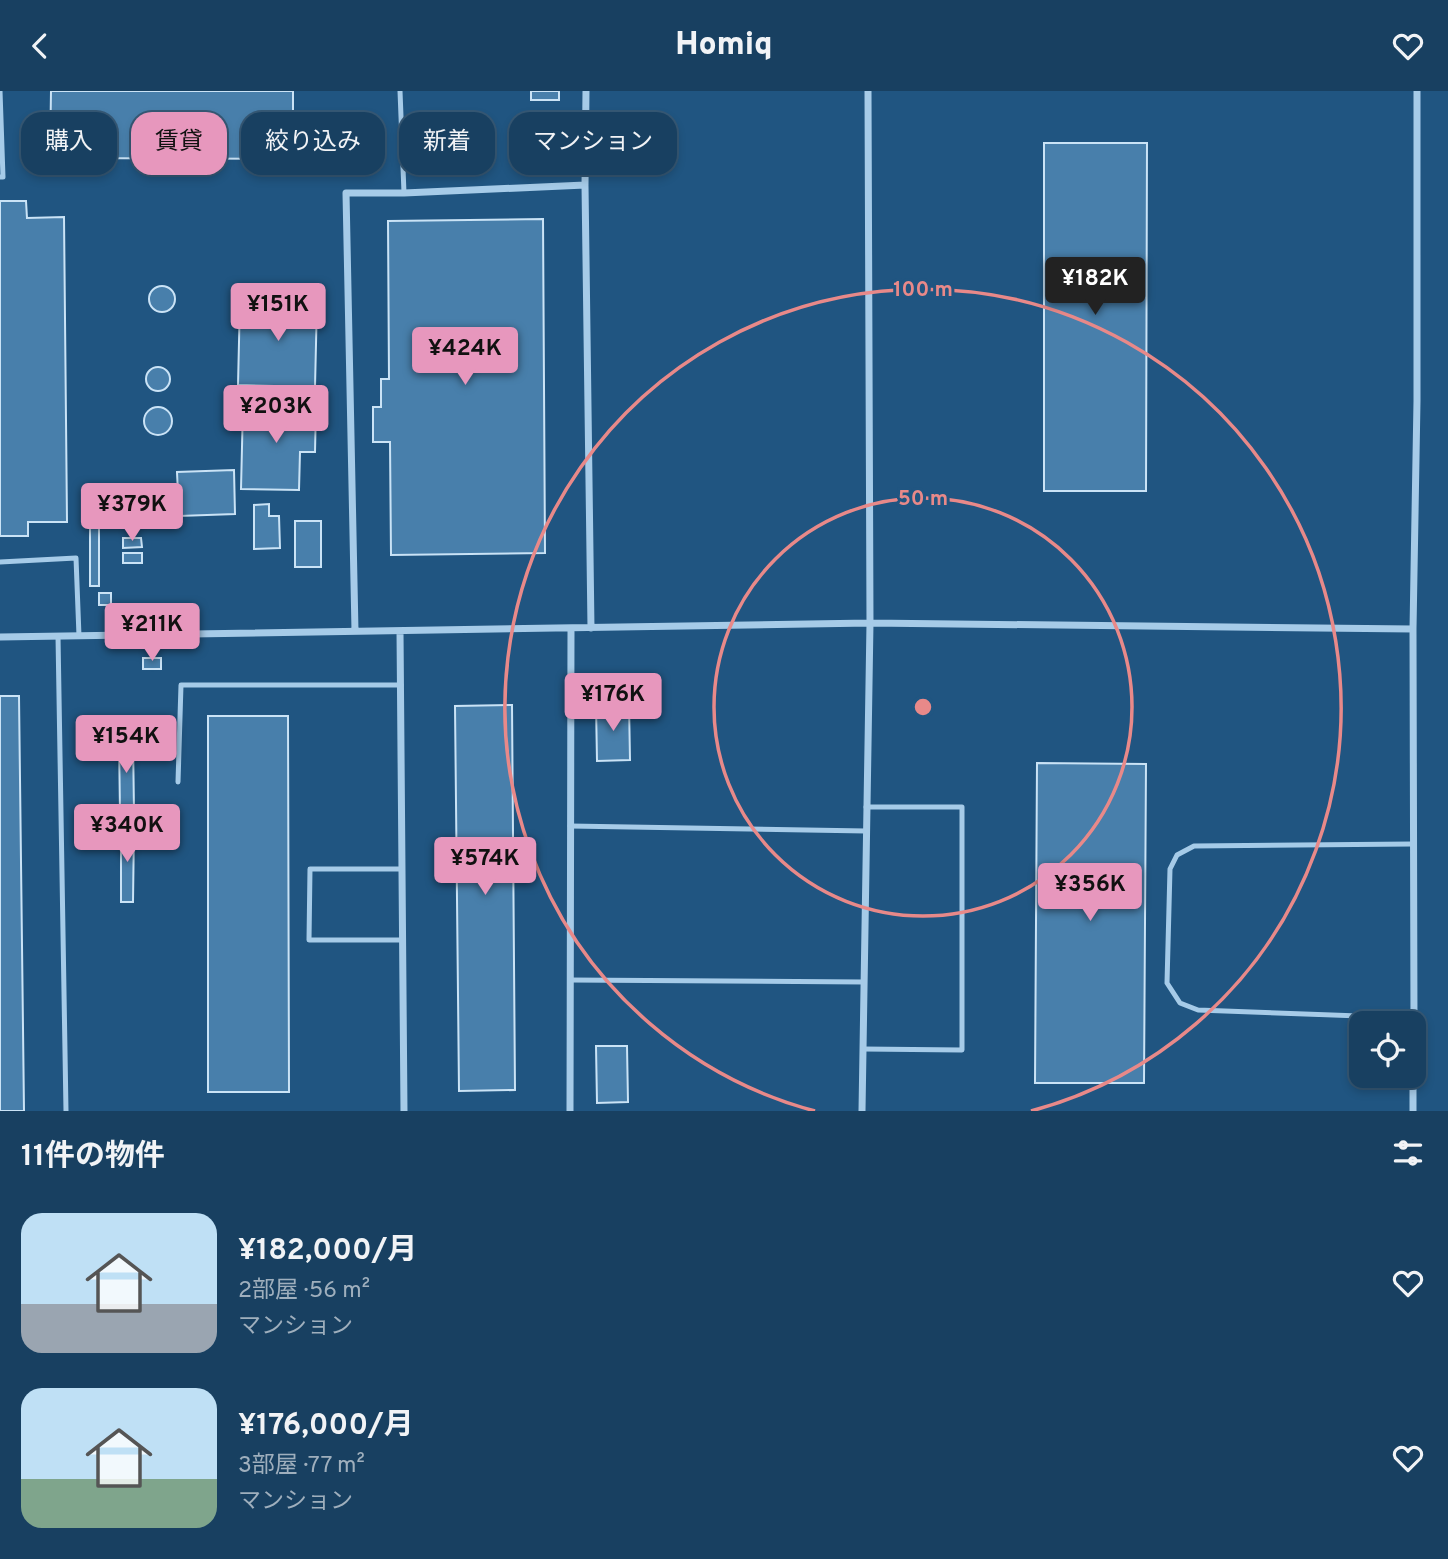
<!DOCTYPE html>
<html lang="ja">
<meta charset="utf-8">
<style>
body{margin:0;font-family:Overpass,"Noto Sans JP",sans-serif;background:#254b6a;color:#f1f3f6;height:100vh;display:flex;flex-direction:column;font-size:26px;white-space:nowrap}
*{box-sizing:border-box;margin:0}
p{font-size:23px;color:#9fafbd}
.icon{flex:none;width:38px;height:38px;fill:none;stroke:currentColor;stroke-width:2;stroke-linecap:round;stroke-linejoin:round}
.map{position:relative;height:1020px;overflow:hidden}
.drawer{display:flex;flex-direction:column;background:#184061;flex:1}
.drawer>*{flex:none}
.guide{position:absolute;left:21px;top:21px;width:700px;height:63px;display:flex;gap:14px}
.fabs{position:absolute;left:1349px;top:920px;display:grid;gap:14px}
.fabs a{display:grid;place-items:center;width:77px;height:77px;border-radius:14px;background:#184061;box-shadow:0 4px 10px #0003,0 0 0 2px #365976;font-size:35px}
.price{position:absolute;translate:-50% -60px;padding:0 16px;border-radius:7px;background:#e797bd;color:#111;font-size:23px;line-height:46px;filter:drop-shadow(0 2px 4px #0008)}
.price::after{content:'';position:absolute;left:50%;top:42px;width:21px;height:16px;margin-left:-10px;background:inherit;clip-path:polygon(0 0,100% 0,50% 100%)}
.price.active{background:#222;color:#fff}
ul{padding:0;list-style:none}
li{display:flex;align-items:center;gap:21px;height:175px;padding:0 21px}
li span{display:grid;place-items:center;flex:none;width:196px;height:140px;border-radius:21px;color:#555}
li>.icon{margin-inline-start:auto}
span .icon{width:84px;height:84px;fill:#fffc;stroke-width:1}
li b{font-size:30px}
h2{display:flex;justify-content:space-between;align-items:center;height:84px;padding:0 21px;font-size:30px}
.pill{padding:0 24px;border-radius:21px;background:#184061;box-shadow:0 4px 10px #0003,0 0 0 2px #365976;font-size:24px;line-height:63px}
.pill.active{background:#e797bd;color:#111}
header{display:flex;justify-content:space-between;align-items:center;height:91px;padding:0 21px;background:#184061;font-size:32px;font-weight:800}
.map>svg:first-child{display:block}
.building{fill:#487fab;stroke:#cae3f6;stroke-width:2}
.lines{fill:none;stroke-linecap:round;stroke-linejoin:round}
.service{stroke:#a6cbe8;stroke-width:5}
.minor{stroke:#a6cbe8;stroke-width:7}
.ring{fill:none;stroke:#e88989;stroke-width:3.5}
.centre{fill:#e88989;stroke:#205581;stroke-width:3.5}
.ring-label{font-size:21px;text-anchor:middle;font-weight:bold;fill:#e88989;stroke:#205581;stroke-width:6;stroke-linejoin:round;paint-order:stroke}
</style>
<header><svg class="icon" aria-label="back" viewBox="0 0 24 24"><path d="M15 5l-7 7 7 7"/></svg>Homiq<svg class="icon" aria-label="heart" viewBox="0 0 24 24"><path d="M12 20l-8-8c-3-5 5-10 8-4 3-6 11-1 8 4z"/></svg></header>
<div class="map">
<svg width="1448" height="1020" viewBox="0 0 1448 1020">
<rect width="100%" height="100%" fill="#205581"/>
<!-- building -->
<path class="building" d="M51,0H293V68L50,67Z
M531,0H559V9H531Z
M1044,52H1147L1146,400H1044Z
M0,110H26L27,127L64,126L67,431H28V445H0Z
M543,128L545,462L391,464L390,351H373V316H381V288H389L388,130Z
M149 208a13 13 0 1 1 26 0a13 13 0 1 1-26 0Z
M240,208L317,210L315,296L238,294Z
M146 288a12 12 0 1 1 24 0a12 12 0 1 1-24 0Z
M243,314L316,315L315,361H300L299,399L241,398Z
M144 330a14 14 0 1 1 28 0a14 14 0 1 1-28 0Z
M234,379L235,423L179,425L177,381Z
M269,413V425H279L280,457L254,458V414Z
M295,430H321V476H295Z
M90,436H99V495H90Z
M123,447H141L142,456L123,457Z
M123,462H142V472H123Z
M99,502H111V514H99Z
M143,567H161V578H143Z
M0,605H19L24,1020H0Z
M629,613L630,669L597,670L596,614Z
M512,614L515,999L459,1000L455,615Z
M208,625H288L289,1001H208Z
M119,648H133L134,721H120Z
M1037,672L1146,673L1144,992H1035Z
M121,736H134L133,811H121Z
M596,955H627L628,1011L597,1012Z"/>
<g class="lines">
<!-- service -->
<path class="service" d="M400,0L404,102
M0,86H3L0,0
M0,471L76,467L79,545
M58,545L66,1020
M178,691L181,594H401
M570,735L866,740
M1412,753L1194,755L1177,764L1170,778L1167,892L1180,912L1198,919L1414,927
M402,778H310L309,849H402
M570,889L864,891
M863,958L962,959V716H866"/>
<!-- minor -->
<path class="minor" d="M586,0L585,94L591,537
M355,540L346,102H404L585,94
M400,540L404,1020
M0,546L870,532L1413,538
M1414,933L1413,538L1417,310V0
M570,1020L571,537
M862,1020L870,532L868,0
M1413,1020V985"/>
</g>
<!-- distance rings -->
<g class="ring">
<circle cx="923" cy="616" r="209"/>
<path d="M815 1020A418 418 0 1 1 1031 1020"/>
</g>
<circle cx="923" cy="616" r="10" class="centre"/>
<g class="ring-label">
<text x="923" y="205">100 m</text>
<text x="923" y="414">50 m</text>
</g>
</svg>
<div class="fabs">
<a><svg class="icon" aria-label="locate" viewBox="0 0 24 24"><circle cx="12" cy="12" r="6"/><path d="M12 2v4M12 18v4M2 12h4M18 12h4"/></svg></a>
</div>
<b class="price active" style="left:1095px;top:226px">¥182K</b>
<b class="price" style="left:278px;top:252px">¥151K</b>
<b class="price" style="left:465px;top:296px">¥424K</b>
<b class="price" style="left:276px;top:354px">¥203K</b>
<b class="price" style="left:132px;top:452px">¥379K</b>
<b class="price" style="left:152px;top:572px">¥211K</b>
<b class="price" style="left:613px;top:642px">¥176K</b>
<b class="price" style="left:126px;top:684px">¥154K</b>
<b class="price" style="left:127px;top:773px">¥340K</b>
<b class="price" style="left:485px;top:806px">¥574K</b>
<b class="price" style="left:1090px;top:832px">¥356K</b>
<div class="guide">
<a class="pill">購入</a>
<a class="pill active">賃貸</a>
<a class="pill">絞り込み</a>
<a class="pill">新着</a>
<a class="pill">マンション</a>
</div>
</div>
<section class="drawer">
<h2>11件の物件<svg class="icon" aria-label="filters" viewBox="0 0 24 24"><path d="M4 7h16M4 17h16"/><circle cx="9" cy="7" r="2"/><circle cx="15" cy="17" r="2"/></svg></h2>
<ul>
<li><span style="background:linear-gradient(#bfe0f5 65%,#9aa5b1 0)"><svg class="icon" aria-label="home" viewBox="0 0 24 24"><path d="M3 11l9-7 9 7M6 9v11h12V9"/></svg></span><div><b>¥182,000/月</b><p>2部屋 · 56 m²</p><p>マンション</p></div><svg class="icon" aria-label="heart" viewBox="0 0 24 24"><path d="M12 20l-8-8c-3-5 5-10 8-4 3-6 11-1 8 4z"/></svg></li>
<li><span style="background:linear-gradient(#bfe0f5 65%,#7fa58c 0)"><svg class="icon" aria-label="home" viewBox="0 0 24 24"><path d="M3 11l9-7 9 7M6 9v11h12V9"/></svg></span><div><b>¥176,000/月</b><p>3部屋 · 77 m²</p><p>マンション</p></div><svg class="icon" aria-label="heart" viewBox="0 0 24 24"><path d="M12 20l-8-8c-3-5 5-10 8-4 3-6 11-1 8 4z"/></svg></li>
</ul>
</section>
